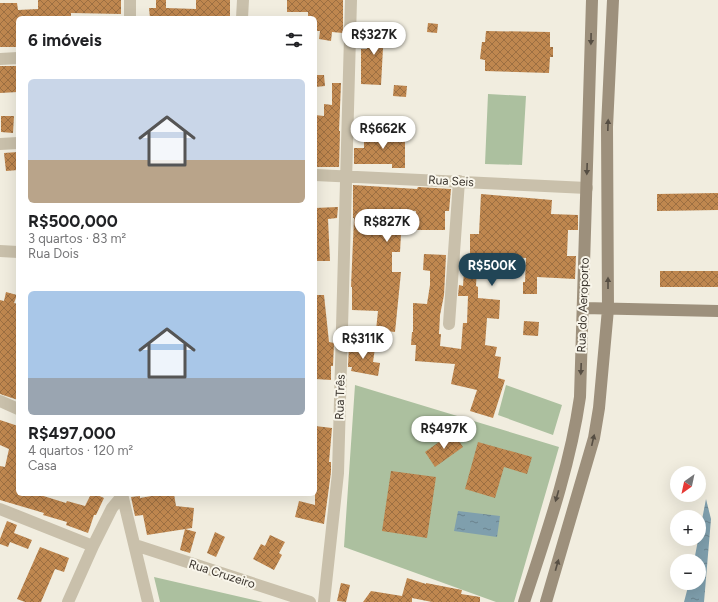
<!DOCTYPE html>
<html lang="pt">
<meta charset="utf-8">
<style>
body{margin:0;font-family:Figtree,sans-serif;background:#f2f2f2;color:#202124;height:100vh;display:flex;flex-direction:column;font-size:15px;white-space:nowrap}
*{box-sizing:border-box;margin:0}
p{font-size:13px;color:#757577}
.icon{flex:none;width:22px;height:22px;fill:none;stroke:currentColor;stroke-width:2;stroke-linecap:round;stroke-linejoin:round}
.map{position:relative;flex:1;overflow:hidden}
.sheet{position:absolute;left:16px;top:16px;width:301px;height:480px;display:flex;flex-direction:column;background:#fff;border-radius:6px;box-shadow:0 4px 16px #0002}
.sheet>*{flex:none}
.needle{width:26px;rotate:213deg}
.buttons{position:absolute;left:670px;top:466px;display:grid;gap:8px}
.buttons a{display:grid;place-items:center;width:36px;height:36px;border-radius:50%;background:#fff;box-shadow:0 4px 16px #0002;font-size:20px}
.price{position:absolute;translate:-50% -34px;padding:0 9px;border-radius:14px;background:#fff;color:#222;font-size:13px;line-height:26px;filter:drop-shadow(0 1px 2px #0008)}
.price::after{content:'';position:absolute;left:50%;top:24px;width:12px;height:9px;margin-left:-6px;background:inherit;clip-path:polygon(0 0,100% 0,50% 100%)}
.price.active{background:#214556;color:#fff}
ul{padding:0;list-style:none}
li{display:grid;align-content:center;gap:8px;height:212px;padding:0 12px}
li span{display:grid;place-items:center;height:124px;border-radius:6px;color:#555}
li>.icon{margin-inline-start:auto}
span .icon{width:72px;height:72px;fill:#fffc;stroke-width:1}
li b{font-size:17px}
h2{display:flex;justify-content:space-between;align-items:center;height:48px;padding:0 12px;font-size:17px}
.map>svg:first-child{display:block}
.garden{fill:#acc09f}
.water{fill:url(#water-ripples)}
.building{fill:url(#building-cross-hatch)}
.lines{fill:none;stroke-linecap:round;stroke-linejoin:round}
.street{stroke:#c9c0ab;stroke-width:12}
.secondary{stroke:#9d907c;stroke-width:12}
.oneway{fill:#564e43}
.labels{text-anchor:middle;stroke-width:4;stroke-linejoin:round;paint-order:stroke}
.street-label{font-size:12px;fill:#37312a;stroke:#f9f6eb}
</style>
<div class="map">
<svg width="718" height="602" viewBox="0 0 718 602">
<defs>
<pattern id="water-ripples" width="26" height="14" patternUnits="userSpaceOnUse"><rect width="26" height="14" fill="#7f9fad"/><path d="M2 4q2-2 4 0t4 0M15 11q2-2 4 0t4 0" fill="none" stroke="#69828d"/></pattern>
<pattern id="building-cross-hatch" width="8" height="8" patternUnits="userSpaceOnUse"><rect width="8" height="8" fill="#bf874f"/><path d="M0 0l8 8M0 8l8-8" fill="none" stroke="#9c6f42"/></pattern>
</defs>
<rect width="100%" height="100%" fill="#f1eddf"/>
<!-- garden -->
<path class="garden" d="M488,94L526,96L522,165L485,164Z
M355,385L559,447L514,602H496L344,547Z
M506,385L562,405L553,435L498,415Z
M154,577L263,602H160Z"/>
<!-- water -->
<path class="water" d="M706,499L711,519L704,602H684L689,583H699V561H694Z
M458,511L500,516L497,537L454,531Z"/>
<!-- building -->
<path class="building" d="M38,0H121V14L71,13V18H18V47H0V3H17L18,10L38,9Z
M156,0H166V8L196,9V0H230V18H150L149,8H156Z
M287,0H343V33L332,32L331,41L319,39L320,31H315V18H308V12H287Z
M428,23L438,24L437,33L427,32Z
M367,29H389L388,48H383L381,85L361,84V49H367Z
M486,31L550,32V47H553V57H550L549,73L485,71V60L480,59L482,42H485Z
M0,66H18V92L0,93Z
M315,75H324L325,86L315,87Z
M332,83H341L339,131H340L339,167H315V115L324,116V104L332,105Z
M394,85L407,86L406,97L393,96Z
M1,116H14L13,133L1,132Z
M391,129H405V168H392V164H354V148H364V134H392Z
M18,152V170L6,171L4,153Z
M353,185L417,189L418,187L451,189L449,211H445V230H416V211L391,209L389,233L401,234L400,252H392V272H401L395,332L376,330L378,311L352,310V287H351L354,218H353Z
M718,193V210L657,211V194Z
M481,194L552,200L551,214L578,215V230H568L567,256H576L575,279L537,277V294H523V282H525L526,258L494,256L493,269L477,268L476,286L478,287V298L500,300L499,319L487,318L485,345L497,347L495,356L501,357L498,378L505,380L493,418L470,411L477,390L451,384L455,364L415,361L416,345H411L412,332H413V303L427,304L430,285V271L423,270L424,254L446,255L444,295L440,315L439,334H441L440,346L461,349L463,323H467L468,296H458L459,285L463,286L465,255H470V234H479Z
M338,207L337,218L328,219L330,261H315V208Z
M660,271H718V287H660Z
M6,292L17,295L14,303L18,304V400L0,394V300L4,301Z
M315,295H324L329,342L334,343L333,366H331V380L315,379Z
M524,321L539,322L538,336L523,335Z
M349,344L375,348L373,362L380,363L378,376L351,371L352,367H348Z
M0,420L18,426V494H37L66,503L67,501L85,506L91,494H95L104,498L96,515H94L88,533L66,525L67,522L43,515L44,513L0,500V466L5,467L9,449L0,445Z
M315,426L332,428L329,462H331V472L324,524L295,517L299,501L315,505Z
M453,432L463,447L435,467L425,452Z
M478,442L532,457L527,474L504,467L495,498L465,489Z
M391,471L436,477L427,538L382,531Z
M163,494H174L176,506L194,508L192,528L147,535L143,515L135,516L131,497L140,496V498Z
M7,521L17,525L14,533L32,540L28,549L10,542L8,547L0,544V539Z
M185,529L196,532L190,553L180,550Z
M215,532L225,537L216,557L207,553Z
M270,535L285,542L279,553L282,555L274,570L253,559L261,544L265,546Z
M40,547L69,558L64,572L55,569L41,602H25L17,599Z
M407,578L426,584V583L462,590L461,594L480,597V602H432L412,598V602H363L371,591L402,596Z
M341,583L350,585L346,602L337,601Z"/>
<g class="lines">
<!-- street -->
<path class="street" d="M130,18V0
M242,18L243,0
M0,59L18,58
M0,144L18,143
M315,175L587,188
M0,251L18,252
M449,324L459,181
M0,401L18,409
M122,494L148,602
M0,509L93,546
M135,545L310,602
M68,602L93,546L112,508L122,496
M324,602L338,473L351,0"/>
<!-- secondary -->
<path class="secondary" d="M583,308L718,311
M524,602C546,535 570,467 580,397L592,0
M546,602L594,438L599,408L608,309L607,127L613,0"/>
</g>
<!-- one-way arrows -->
<defs><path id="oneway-solid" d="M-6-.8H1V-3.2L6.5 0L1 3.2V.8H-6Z"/></defs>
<g class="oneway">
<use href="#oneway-solid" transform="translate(591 39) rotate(91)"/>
<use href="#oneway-solid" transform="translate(608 125) rotate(-88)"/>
<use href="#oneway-solid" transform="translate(587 169) rotate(92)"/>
<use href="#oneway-solid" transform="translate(608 283) rotate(-90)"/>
<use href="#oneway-solid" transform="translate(581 369) rotate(92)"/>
<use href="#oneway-solid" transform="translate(593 440) rotate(-77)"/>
<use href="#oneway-solid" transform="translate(557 496) rotate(106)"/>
<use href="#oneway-solid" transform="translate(557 565) rotate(-74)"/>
</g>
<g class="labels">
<!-- street labels -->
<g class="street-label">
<text transform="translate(451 181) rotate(3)" y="4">Rua Seis</text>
<text transform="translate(583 305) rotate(-88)" y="4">Rua do Aeroporto</text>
<text transform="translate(340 397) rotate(-88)" y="4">Rua Três</text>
<text transform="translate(222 574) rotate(18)" y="4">Rua Cruzeiro</text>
</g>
</g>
</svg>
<div class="buttons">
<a><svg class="needle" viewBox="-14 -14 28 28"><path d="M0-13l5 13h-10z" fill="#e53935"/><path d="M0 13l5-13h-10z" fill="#757577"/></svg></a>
<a>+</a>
<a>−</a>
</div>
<b class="price" style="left:374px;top:56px">R$327K</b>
<b class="price" style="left:383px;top:150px">R$662K</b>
<b class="price" style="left:387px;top:243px">R$827K</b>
<b class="price active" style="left:492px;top:287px">R$500K</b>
<b class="price" style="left:363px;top:360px">R$311K</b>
<b class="price" style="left:444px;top:450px">R$497K</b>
<section class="sheet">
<h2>6 imóveis<svg class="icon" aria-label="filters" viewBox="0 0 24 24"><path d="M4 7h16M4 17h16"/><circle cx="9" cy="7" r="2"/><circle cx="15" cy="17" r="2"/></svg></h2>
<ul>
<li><span style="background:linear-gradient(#c9d6e8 65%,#b9a48a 0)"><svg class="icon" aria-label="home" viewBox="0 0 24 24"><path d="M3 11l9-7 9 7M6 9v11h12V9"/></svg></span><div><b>R$500,000</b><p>3 quartos · 83 m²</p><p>Rua Dois</p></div></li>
<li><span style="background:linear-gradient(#a9c7e8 70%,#9aa5b1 0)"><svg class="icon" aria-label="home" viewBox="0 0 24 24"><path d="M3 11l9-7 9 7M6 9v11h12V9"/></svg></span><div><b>R$497,000</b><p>4 quartos · 120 m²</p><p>Casa</p></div></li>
</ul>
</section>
</div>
